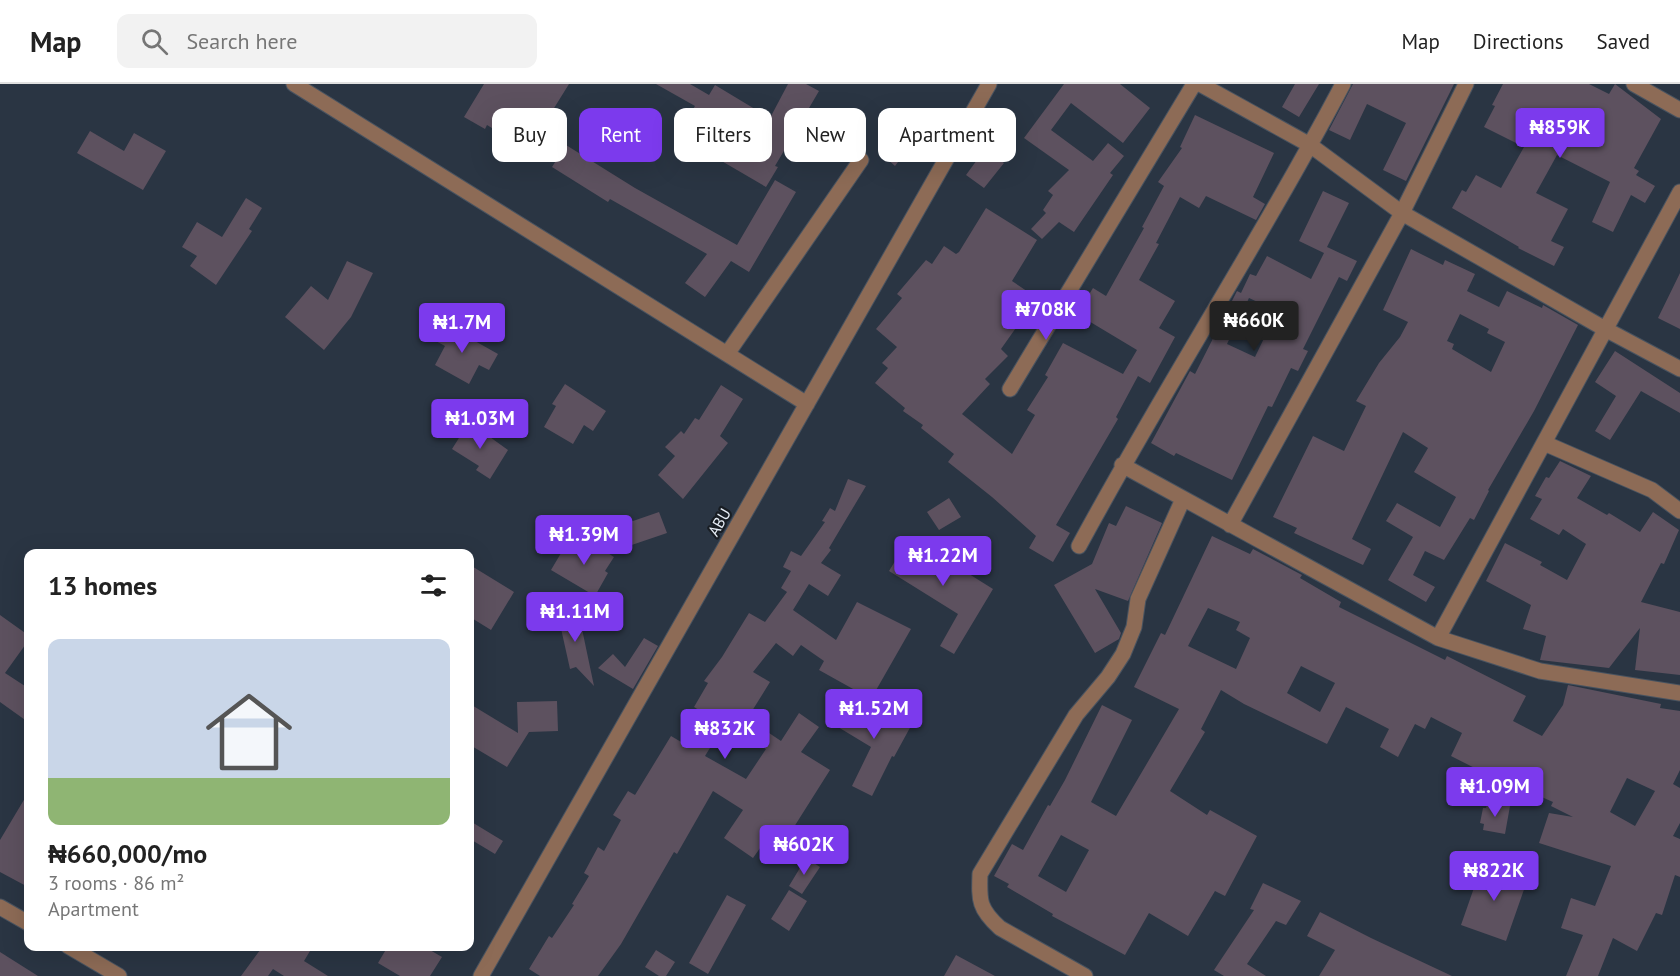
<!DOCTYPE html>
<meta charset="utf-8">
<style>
body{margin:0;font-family:"PT Sans",sans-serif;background:#f2f2f2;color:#222;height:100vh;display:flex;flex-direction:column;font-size:22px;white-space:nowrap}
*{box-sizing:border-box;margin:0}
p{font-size:20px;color:#767676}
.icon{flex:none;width:33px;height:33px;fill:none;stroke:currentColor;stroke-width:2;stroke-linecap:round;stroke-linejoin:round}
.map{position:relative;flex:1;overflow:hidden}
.side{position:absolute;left:24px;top:465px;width:450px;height:402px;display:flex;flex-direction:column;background:#fff;border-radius:12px;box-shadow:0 6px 24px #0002}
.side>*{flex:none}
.guide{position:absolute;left:492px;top:24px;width:570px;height:54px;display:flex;gap:12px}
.price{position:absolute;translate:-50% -51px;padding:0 14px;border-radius:6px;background:#7c3aed;color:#fff;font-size:20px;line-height:39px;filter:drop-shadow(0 2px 3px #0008)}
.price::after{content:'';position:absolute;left:50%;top:36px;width:18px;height:14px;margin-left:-9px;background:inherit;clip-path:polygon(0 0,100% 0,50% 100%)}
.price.on{background:#222;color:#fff}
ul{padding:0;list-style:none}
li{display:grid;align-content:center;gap:12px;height:318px;padding:0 24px}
li span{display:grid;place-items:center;height:186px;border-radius:12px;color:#555}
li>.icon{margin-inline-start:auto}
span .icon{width:108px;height:108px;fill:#fffc;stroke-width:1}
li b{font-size:26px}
h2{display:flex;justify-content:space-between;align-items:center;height:72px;padding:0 24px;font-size:26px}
.chip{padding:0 21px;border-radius:12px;background:#fff;box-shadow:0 6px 24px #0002;font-size:21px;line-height:54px}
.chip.on{background:#7c3aed;color:#fff}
header{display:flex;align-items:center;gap:36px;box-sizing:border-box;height:84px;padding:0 30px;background:#fff;border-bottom:2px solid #e0e0e0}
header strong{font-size:28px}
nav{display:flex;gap:33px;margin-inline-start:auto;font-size:21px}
.search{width:420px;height:54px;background:#f2f2f2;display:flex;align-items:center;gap:15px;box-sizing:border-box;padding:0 21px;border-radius:12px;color:#767676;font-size:22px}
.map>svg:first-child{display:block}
.building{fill:#5d515f;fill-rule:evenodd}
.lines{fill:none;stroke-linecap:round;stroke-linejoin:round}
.minor-casing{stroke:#485360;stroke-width:17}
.minor{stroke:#8d6b56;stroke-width:15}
.labels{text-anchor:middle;stroke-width:4.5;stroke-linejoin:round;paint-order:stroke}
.street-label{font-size:16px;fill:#e7eef7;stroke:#181d23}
</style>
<header>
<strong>Map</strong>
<div class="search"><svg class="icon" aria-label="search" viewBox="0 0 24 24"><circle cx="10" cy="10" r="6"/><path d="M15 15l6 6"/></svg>Search here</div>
<nav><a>Map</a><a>Directions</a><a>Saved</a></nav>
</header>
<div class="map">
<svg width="1680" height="892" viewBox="0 0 1680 892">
<rect width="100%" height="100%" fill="#2a3543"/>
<!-- building -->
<path class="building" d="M484,0H569L528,66L487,41L485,45L464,33Z
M656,0H690L709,11L715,1L770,34L788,0H806L819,7L775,82L778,83L766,103L677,51L695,22Z
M1064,0H1120L1150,24L1123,59L1071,19L1051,46L1093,77L1108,59L1124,72L1110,89L1113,91L1074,148L1059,138L1042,155L1031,145L1046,129L1043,126L1053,111L1048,107L1069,86L1024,54Z
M1295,0H1319L1299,33L1282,23Z
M1353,0H1454L1406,97L1383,86L1406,39L1367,20L1350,56L1329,46Z
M1503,0H1589L1609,10L1615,0L1661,35L1634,84L1639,87L1636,91L1655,102L1645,119L1631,111L1613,148L1592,138L1610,98L1557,71L1536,109L1568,125L1551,157L1564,163L1554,182L1518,164L1519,163L1452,124L1462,106L1466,108L1476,91L1501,104L1524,63L1484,43L1495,22L1492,21Z
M1195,31L1274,69L1253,113L1265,120L1256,136L1206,112L1199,124L1180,113L1156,159L1159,160L1139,196L1175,217L1159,244L1175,253L1150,299L1138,292L1116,333L1118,335L1056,441L1070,449L1053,478L1029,464L1036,452L992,413L948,378L954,370L921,344L923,341L903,327L905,324L875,299L888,284L882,279L897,263L876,245L902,214L897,210L926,176L932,180L944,162L956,170L959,168L986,124L1037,156L1012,197L1037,214L1001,265L1008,272L985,295L990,300L962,330L1012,370L1035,331L1027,326L1048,293L1045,291L1063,259L1123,290L1137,266L1077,230L1093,204L1106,212L1144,144L1142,143L1164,102L1158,98L1182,64L1180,63Z
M90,47L124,67L134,49L166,67L143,106L77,69Z
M566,61L635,104L737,161L775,96L796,108L749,188L731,177L705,213L685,199L707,170L610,115L608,118L552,83Z
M893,61L904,70L895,82L884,72Z
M985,65L1004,79L984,104L966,91Z
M1323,107L1349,119L1327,163L1357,177L1347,197L1339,193L1303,265L1308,267L1298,287L1291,284L1272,323L1268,322L1232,396L1176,369L1174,372L1151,359L1190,287L1195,290L1237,207L1241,209L1250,190L1256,192L1267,172L1311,195L1324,169L1299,157ZM1249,214L1277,227L1255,273L1227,260Z
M246,114L262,124L249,145L252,147L216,201L190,182L197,172L182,163L197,138L222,153Z
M1411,165L1443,181L1445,176L1475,190L1467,207L1499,223L1507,207L1542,224L1543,221L1578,241L1534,327L1488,406L1489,407L1474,436L1470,434L1444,476L1425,467L1413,491L1435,503L1426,518L1388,496L1413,453L1386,437L1397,419L1440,443L1456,413L1414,388L1428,364L1403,348L1352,455L1371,465L1363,481L1294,449L1297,444L1273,433L1313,352L1344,367L1366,322L1356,317L1379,279L1400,253L1408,238L1383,226ZM1460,230L1489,245L1487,249L1505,258L1491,288L1452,265L1454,260L1447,257Z
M347,177L373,189L351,233L324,266L285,233L311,202L328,216Z
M1680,189V245L1658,234Z
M443,239L498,270L489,286L479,281L469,300L435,281L445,262L434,256Z
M1615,267L1680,309V329L1641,307L1610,356L1595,347L1616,312L1595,298Z
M565,300L606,327L593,347L584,341L573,360L544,343L556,322L552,320Z
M721,301L743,315L720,352L728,359L683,415L658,391L675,372L665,363L681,347L684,350L695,334L699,336Z
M469,338L508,366L490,395L476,386L479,382L452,365Z
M1560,377L1591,392L1577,414L1607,431L1609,429L1640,448L1653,428L1679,446L1664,480L1661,479L1641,518L1680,528V591L1635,586L1640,544L1609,584L1540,576L1546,552L1523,545L1531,521L1486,497L1505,459L1542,478L1540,481L1567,496L1586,460L1563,445L1559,451L1530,435L1542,415L1535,412L1546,393L1549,394Z
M848,395L866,402L829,464L831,466L821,479L841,491L828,512L809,500L793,526L836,556L857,518L911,545L871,615L819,586L824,577L801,561L793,572L776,559L753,588L770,598L752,627L758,631L754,639L781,657L799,629L819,643L801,668L830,686L787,754L773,746L753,774L724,754L743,726L713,707L677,770L674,768L621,860L598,892H540L529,885L549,852L552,854L574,821L572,820L589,792L584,789L598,763L604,767L621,736L613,731L628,707L635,711L671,652L688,662L707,631L694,623L708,599L704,597L722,573L749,529L765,538L787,508L781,504L791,487L783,483L791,467L801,472L825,438L822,437L830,424L835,427ZM724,641L766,665L746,695L705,672Z
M949,414L961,433L939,446L927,428Z
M1126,422L1162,439L1128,517L1095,505L1121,549L1119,555L1095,569L1054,501L1092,480L1109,439L1116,442Z
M659,428L667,449L617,466L610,445Z
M581,452L614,473L605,487L608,489L595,512L551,486L564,464L571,468Z
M1212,452L1250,470L1253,465L1302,491L1300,494L1341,518L1339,523L1445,576L1447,572L1526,612L1513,637L1542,652L1563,621L1568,601L1661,620L1660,624L1680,627V686L1673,700L1680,704V739L1673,752L1680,755V793L1675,791L1662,831L1656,829L1637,867L1613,854L1598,892H1566L1583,851L1561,844L1571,814L1595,822L1611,782L1539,759L1549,729L1573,733L1551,722L1553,718L1514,701V704L1451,672L1462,649L1431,633L1425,645L1415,640L1398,673L1380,663L1389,645L1346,623L1327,660L1244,620L1221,606L1201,645L1205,648L1170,707L1207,731L1210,726L1257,752L1225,812L1215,807L1188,852L1149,829L1125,871L1052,832L1053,830L1007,803L1009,800L994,792L1012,760L1023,766L1048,721L1050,722L1065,696L1102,621L1132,636L1091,718L1116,732L1179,625L1134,603L1161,549L1165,551ZM1208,524L1240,538L1236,546L1250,554L1236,585L1188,562ZM1301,582L1335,599L1320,628L1287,609ZM1627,694L1655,707L1635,742L1610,728ZM1061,751L1089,766L1066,808L1038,792Z
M910,453L993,505L954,570L940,562L958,530L889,487Z
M470,481L514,508L491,546L470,533Z
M578,526L594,602L576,583L570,585L558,531Z
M0,531L28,551V557L5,589L28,604V638L0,618Z
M644,554L658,562L633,605L598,584L613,570L625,583Z
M858,611L894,633L895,631L912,640L894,673L892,672L872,712L852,702L871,663L838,643Z
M557,617L558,647L529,648L507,683L470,661V620L518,649L517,618Z
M28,709V803L0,788V756Z
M1488,718L1510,722L1505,750L1483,746L1484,740L1480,739L1483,724H1486Z
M470,737L503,757L495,770L470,755Z
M806,774L820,783L802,810L789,802Z
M1483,778L1528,794L1506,857L1461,841Z
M1263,799L1301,817L1286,841L1276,837L1247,880L1266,892H1224L1214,886L1254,826L1250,825Z
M789,806L807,817L789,847L771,835Z
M727,811L746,821L708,890L689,879Z
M1320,828L1371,854L1452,892H1319L1335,866L1307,852Z
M263,862H313L304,877L328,892H284L273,885L268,892H241Z
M388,862H423L442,873L430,892H400L378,879Z
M656,866L675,878L666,892H659L645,883Z
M0,868L38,892H0Z
M956,871L995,892H944Z"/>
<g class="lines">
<!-- minor casing -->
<g class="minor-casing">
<path id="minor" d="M294,0L807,320
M1200,0L1310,61L1402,129L1605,245L1680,285
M1634,0L1680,26
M727,270L861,76
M1010,305L1194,0
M1544,359L1652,406L1680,427
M1122,381L1438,554L1540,587L1680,609
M1230,441L1402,129L1466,0
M1079,462C1163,306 1260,157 1343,0
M1438,554L1680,108
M0,823L28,839
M68,862L119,892
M481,892L989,0
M1085,892L1000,844C979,825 979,817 980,790L1076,631L1108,593L1123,570L1134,543L1138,515L1183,415"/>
</g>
<!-- minor -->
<use href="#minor" class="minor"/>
</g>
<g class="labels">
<!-- street labels -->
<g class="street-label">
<text transform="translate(719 438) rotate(-60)" y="6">ABU</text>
</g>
</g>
</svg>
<b class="price" style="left:1560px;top:75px">₦859K</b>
<b class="price" style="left:1046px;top:257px">₦708K</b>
<b class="price on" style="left:1254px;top:268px">₦660K</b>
<b class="price" style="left:462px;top:270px">₦1.7M</b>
<b class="price" style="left:480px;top:366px">₦1.03M</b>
<b class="price" style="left:584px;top:482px">₦1.39M</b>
<b class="price" style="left:943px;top:503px">₦1.22M</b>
<b class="price" style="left:575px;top:559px">₦1.11M</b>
<b class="price" style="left:874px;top:656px">₦1.52M</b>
<b class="price" style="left:725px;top:676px">₦832K</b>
<b class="price" style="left:1495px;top:734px">₦1.09M</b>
<b class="price" style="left:804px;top:792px">₦602K</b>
<b class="price" style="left:1494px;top:818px">₦822K</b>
<div class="guide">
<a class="chip">Buy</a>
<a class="chip on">Rent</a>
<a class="chip">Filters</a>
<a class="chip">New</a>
<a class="chip">Apartment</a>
</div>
<section class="side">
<h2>13 homes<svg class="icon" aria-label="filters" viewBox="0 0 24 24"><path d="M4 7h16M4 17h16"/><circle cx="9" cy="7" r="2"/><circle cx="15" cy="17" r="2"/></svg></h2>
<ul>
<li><span style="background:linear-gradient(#c9d6e8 75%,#8fb573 0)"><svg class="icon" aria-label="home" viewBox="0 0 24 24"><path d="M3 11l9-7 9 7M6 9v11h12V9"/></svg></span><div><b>₦660,000/mo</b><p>3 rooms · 86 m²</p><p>Apartment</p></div></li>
</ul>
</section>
</div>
